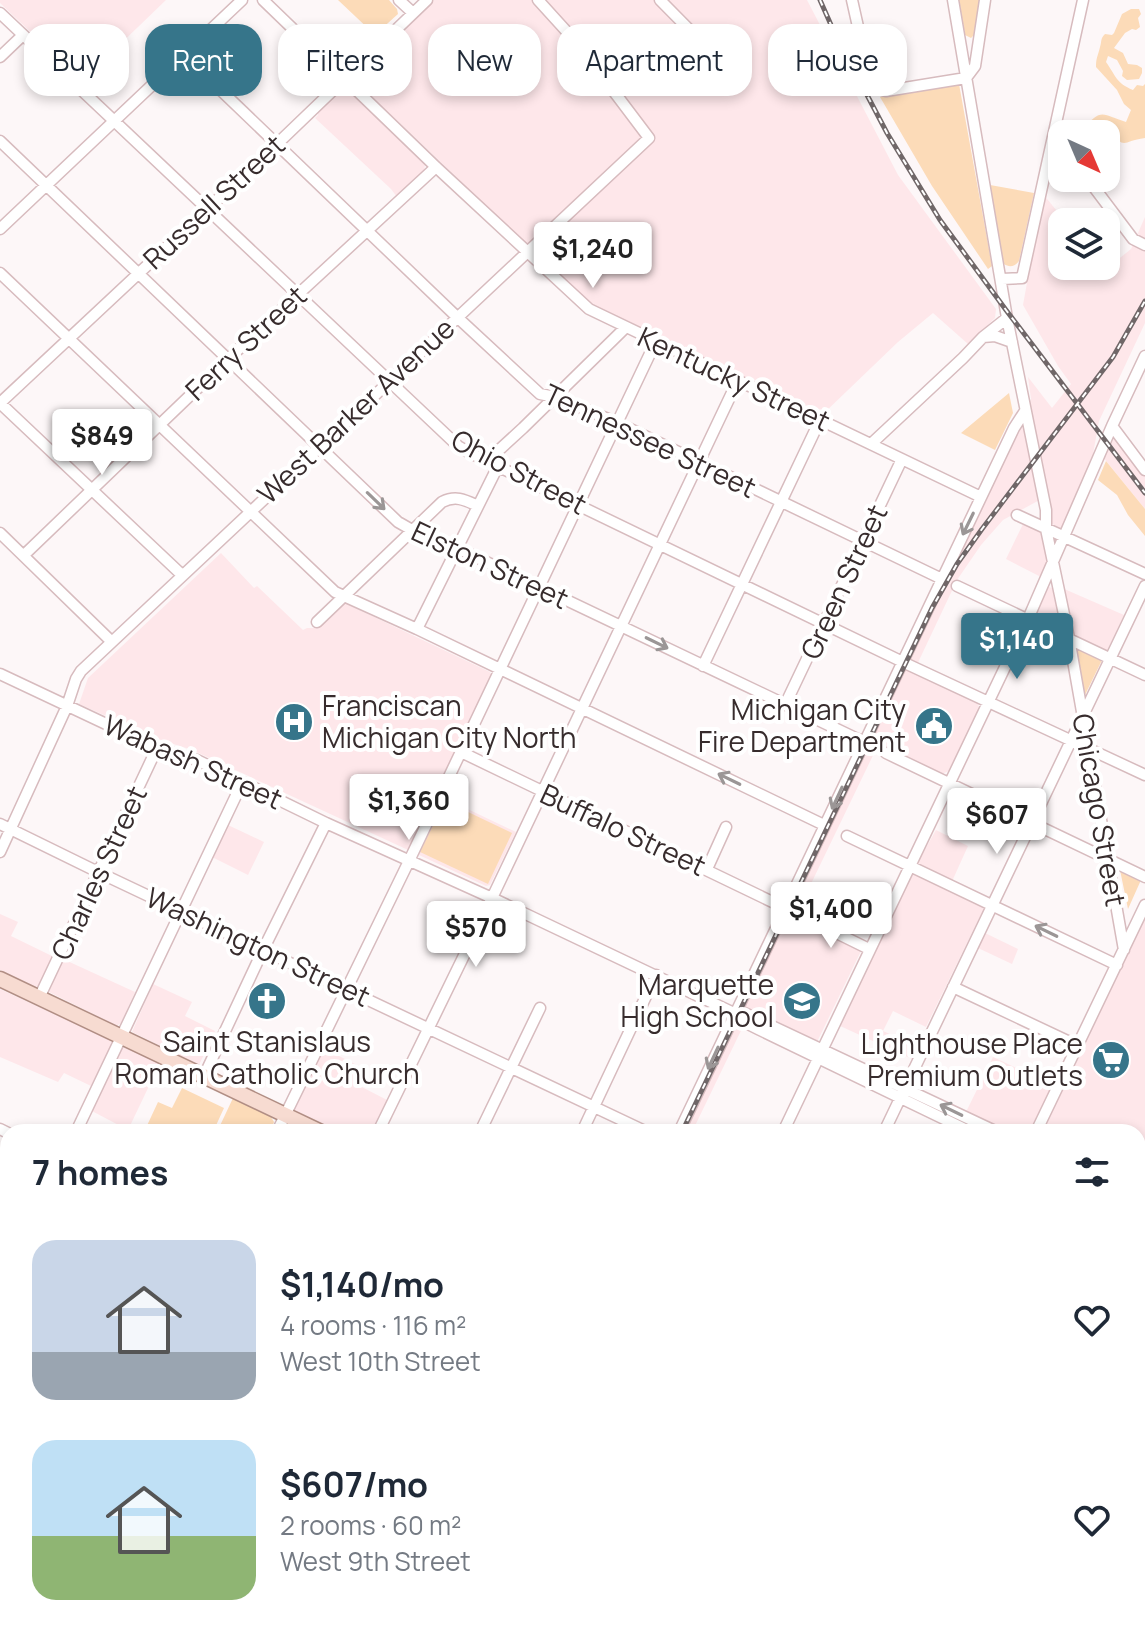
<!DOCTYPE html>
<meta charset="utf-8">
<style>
body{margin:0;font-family:Manrope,sans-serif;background:#f2f2f3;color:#1f2937;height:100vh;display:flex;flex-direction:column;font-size:30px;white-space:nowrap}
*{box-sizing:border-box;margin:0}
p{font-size:26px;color:#747a83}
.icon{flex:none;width:44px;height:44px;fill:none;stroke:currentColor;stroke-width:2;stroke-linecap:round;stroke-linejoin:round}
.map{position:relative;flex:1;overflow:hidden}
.side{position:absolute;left:0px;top:1124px;width:1146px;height:512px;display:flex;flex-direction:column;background:#fff;border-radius:24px 24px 0 0;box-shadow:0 4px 12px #0003}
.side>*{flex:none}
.hud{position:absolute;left:24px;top:24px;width:1098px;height:72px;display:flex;gap:16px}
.needle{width:52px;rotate:136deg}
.tools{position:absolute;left:1048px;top:120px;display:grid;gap:16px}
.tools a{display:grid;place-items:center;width:72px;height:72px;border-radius:16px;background:#fff;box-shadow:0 4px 12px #0003;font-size:40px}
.price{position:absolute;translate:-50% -68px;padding:0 18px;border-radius:8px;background:#fff;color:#222;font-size:26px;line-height:52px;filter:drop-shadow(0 2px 4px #0008)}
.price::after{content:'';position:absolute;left:50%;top:48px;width:24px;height:18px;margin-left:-12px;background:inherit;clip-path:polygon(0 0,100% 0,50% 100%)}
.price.selected{background:#36758a;color:#fff}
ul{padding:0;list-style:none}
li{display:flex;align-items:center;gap:24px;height:200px;padding:0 32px}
li span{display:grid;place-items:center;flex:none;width:224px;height:160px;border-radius:24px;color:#555}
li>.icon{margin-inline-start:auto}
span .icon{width:96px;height:96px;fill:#fffc;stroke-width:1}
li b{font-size:34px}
h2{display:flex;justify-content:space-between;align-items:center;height:96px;padding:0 32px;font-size:34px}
.chip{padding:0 28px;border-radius:24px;background:#fff;box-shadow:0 4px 12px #0003;font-size:28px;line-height:72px}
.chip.selected{background:#36758a;color:#fff}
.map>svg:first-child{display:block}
.built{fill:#fee7ea}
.green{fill:#fcdbb8}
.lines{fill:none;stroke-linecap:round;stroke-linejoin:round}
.minor-casing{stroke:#d7bbbe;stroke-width:13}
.major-casing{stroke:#b18e84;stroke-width:17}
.minor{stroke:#fff;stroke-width:10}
.major{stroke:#f7dbd1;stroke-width:14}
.rail-casing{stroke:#706768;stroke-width:5}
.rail{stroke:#fff;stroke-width:2;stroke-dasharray:6;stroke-linecap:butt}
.oneway{stroke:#9b9696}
.labels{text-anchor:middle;stroke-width:8;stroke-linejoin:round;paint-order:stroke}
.street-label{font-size:28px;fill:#372c2d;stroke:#fff}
.poi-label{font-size:28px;fill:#372c2d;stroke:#fff;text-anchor:end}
</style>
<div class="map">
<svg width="1145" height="1636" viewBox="0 0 1145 1636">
<rect width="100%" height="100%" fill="#fdf7f8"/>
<!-- built -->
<path class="built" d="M0,0H166L82,81L0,3Z
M434,0H807L898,175L996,309L995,318L968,344L933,313L898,342L822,415L596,306L576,292L353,78Z
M345,86L425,165L424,171L397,197L391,189L315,118L318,115V109Z
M1043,194L1066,222H1062V266H1101L1105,270L1131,249L1145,217V323L1099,421L1093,454L1063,529L1050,523L1045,497L1003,520L981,545L957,580L914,671L978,702L979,709L949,771L942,774L878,745L794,919L861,951L817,1042L750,1012L692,1132H679L1031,399L1028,377L1052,408L1071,384L1058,366L1023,305Z
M1115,437L1145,476V509L1103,457Z
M1024,522L1042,531L1047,560L1041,577L1006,559Z
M221,553L254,588L257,586L303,630L307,628H318L342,604H347L490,672L492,676L436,794L516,832L490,885L486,886L192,750L158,739L79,704L88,678Z
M1049,587L1052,588L1060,622L1057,627L1038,618L1036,613Z
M1062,588L1124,615L1107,651L1072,636Z
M228,825L264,842L248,875L212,857Z
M936,830L968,846L949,888L985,906L926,1027L893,1011L883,1031L917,1046L912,1059L838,1025L912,872Z
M0,914L18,922L11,936L54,957L39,986L35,987L0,970Z
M1145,915V1190L1138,1187V1132H1042Z
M985,933L1018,949L1012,964L978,948Z
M63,959L135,992L121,1023L117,1026L49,992Z
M153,984L192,1002L185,1016L215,1031L199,1065L132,1032Z
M0,989L109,1039L112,1043L91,1086L64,1073L58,1082L0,1057Z
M126,1047L160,1063L128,1130L90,1110L122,1048Z
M323,1048L361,1067L354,1083L387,1100L374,1132H341L298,1113L295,1110V1106Z
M993,1057L1053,1085L1029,1132H1007L966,1112Z
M1138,1375L1145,1378V1518L1138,1515Z
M1145,1566V1636H1111L1115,1628H1138V1581Z
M651,1628H724L740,1636H647Z
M961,1628H1031L1028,1636H958Z"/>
<!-- green -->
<path class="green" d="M338,0H389L397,9L398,14L378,32L374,34Z
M959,0H980L975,34L971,38L965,35Z
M1131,9H1139L1141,14L1138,18L1140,27L1136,30L1132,29L1125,33L1114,48L1123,53L1128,64L1137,65L1142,68V73L1139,79L1127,80L1122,76L1123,71L1117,60L1108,56L1106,62C1116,76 1116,83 1133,90L1137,85L1143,86L1145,84V138C1121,141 1127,151 1108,130L1099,134H1082L1081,132C1102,106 1102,115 1126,122L1131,110L1124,104L1117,90L1096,67C1096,57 1098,56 1100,47C1102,41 1100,39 1105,34L1112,35L1114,33L1122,14Z
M959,84L992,266L988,269L932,186L880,97Z
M990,185L1034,193L1019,261C1015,266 1010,268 1004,264L1002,258Z
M1009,393L1013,413L995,450L961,433Z
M1106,461L1145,509V536L1128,515L1117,495L1098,480Z
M1077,648L1102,660L1085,695H1082L1074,650Z
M445,801L512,833L488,884L420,852Z
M1120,870L1141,880L1128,909Z
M182,1088L224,1108L213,1132H144L158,1102L172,1108Z
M233,1098L271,1117L274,1122L270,1132H217Z"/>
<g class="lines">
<!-- minor casing -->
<g class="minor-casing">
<path id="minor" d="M263,0L436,167L589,309L981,497
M399,0L413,13
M660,0L737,78
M852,0L867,67L879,89L886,91L966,78
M953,0L1007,318L1046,510V529L1069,638L1124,950
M0,13L458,446L468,452L909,665L1145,775
M184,55L457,317L540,394L555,397L618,423L942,579
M0,57L23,35
M966,78L975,66L985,0
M0,141L398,522L412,530L457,548L864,742
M1087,178L1133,239L1145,245
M0,229L242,0
M0,273L335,592L417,629L824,825
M1002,279L1022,278L1083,0
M983,337L995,336L1012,342
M0,403L277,144L427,0
M0,403L182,575
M1112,426L1145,470
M871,444L963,358L983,337L1007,318
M487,461L523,428L625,328
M1017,515L1145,574
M0,533L112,642
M24,555L228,359L436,167
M957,586L1145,675
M317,622L442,502C456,495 465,500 478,506
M417,629L498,466
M703,666L820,420
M0,674L157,748L197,760L326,823L492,898L734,1013L736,1018L758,1029L971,1132
M785,705L902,459
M461,752L785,908
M886,753L1145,877
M0,824L100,873L647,1132
M847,836L1117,965
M0,852L67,706L76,679L81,671L649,138L578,44L538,0
M707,869L726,827
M808,919L869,949
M953,987L1078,1046
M39,998L157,748
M734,1013L740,1011L997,1132
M204,1076L263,950L326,823
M0,1129L8,1133
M76,1132L242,783
M277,1132L409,861L656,341
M378,1132L492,898L738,380
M480,1132L540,1008
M582,1132L656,975
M679,1132L1014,428L1025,411
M783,1132L1028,619L1112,426L1145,356
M884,1132L1145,586
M1036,1132L1145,905
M1138,1199L1145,1203
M1138,1212L1145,1215
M0,1229L8,1221
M1138,1242L1145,1228
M0,1306L8,1314
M0,1355L8,1348
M1138,1366L1145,1369
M0,1481L8,1473
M0,1487L8,1496
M1138,1521L1145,1524
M1138,1572L1145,1558
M0,1608L8,1600
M140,1628L148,1636
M322,1628L330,1636
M727,1628L744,1636
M1042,1628L1059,1636
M101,1636L110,1628
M235,1636L243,1628
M370,1636L378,1628
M436,1636L440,1628
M543,1636L546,1628
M644,1636L648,1628
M796,1636L799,1628
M952,1636L956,1628
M1108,1636L1112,1628"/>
</g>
<!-- major casing -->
<g class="major-casing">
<path id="major" d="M0,979L321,1132"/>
</g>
<!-- minor -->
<use href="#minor" class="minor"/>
<!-- major -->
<use href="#major" class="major"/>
<!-- rail casing -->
<g class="rail-casing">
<path id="rail" d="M820,0L835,34L887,133L940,220L1006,310L1145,493
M682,1132L932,608L957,564L982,529L1113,357L1145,301
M452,1636L456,1628"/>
</g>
<!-- rail -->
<use href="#rail" class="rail"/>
</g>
<!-- one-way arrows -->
<defs><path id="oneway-shaft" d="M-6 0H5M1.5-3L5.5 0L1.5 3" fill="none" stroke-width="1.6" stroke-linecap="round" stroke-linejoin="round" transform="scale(2)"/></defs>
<g class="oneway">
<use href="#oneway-shaft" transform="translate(376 501) rotate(44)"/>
<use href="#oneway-shaft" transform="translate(968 524) rotate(116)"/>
<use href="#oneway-shaft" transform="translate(657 643) rotate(26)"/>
<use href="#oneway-shaft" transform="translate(729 779) rotate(-154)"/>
<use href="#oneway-shaft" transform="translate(837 798) rotate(115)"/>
<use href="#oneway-shaft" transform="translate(1046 931) rotate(-154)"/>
<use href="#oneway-shaft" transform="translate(713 1058) rotate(115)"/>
<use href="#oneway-shaft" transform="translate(951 1110) rotate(-154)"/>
</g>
<!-- icons -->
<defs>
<g id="hospital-disc" transform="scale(2)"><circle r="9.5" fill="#36758a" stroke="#fff"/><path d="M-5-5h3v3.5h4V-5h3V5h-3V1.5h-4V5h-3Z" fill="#fff"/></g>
<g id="civic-disc" transform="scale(2)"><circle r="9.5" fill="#36758a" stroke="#fff"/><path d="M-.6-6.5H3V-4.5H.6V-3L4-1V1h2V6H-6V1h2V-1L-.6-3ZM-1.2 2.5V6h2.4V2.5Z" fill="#fff"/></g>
<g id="church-disc" transform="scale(2)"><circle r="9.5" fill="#36758a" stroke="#fff"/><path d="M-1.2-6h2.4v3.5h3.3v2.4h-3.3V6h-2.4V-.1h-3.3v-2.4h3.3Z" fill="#fff"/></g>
<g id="school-disc" transform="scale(2)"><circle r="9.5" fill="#36758a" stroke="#fff"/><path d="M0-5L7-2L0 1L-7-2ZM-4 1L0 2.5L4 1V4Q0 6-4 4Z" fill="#fff"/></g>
<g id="supermarket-disc" transform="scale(2)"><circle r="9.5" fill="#36758a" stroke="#fff"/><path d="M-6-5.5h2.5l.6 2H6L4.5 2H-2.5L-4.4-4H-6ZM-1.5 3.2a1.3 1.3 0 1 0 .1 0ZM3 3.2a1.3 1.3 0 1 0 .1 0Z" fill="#fff"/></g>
</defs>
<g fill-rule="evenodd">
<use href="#hospital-disc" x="294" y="722"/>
<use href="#civic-disc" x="934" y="726"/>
<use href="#church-disc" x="267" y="1001"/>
<use href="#school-disc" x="802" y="1001"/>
<use href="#supermarket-disc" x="1111" y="1060"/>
</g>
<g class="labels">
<!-- street labels -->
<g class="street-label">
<text transform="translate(214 202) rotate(-43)" y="10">Russell Street</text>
<text transform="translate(246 343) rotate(-43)" y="10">Ferry Street</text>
<text transform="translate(734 379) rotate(25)" y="10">Kentucky Street</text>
<text transform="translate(356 411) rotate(-43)" y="10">West Barker Avenue</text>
<text transform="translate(650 441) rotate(25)" y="10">Tennessee Street</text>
<text transform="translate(519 472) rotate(28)" y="10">Ohio Street</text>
<text transform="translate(490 565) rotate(25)" y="10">Elston Street</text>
<text transform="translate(844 582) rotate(-65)" y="10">Green Street</text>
<text transform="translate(193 762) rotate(24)" y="10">Wabash Street</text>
<text transform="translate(1099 810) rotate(80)" y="10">Chicago Street</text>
<text transform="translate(623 830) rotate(25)" y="10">Buffalo Street</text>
<text transform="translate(99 873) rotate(-65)" y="10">Charles Street</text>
<text transform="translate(258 947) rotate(25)" y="10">Washington Street</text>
</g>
<!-- poi labels -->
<g class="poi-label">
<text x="322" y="716" text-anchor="start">Franciscan<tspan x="322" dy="32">Michigan City North</tspan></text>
<text x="906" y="720">Michigan City<tspan x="906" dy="32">Fire Department</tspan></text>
<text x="774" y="995">Marquette<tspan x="774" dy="32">High School</tspan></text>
<text x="267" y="1052" text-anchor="middle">Saint Stanislaus<tspan x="267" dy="32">Roman Catholic Church</tspan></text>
<text x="1083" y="1054">Lighthouse Place<tspan x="1083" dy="32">Premium Outlets</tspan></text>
</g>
</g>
</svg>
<div class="tools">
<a><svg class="needle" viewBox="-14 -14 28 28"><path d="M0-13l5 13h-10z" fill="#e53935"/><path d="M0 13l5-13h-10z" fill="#747a83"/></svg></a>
<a><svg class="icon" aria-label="layers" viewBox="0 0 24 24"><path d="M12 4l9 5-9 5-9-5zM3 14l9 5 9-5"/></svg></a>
</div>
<b class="price" style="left:593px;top:290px">$1,240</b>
<b class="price" style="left:102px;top:477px">$849</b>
<b class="price selected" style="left:1017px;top:681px">$1,140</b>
<b class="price" style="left:409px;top:842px">$1,360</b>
<b class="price" style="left:997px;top:856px">$607</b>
<b class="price" style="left:831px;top:950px">$1,400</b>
<b class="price" style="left:476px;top:969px">$570</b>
<div class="hud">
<a class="chip">Buy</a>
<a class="chip selected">Rent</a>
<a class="chip">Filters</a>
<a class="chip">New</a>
<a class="chip">Apartment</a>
<a class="chip">House</a>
</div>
<section class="side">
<h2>7 homes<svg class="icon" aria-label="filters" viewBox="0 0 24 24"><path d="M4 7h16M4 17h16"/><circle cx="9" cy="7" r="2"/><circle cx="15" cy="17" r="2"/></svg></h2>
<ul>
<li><span style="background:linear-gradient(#c9d6e8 70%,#9aa5b1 0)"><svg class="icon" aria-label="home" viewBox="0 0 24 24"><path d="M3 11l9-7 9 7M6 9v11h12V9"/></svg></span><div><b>$1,140/mo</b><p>4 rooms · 116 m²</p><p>West 10th Street</p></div><svg class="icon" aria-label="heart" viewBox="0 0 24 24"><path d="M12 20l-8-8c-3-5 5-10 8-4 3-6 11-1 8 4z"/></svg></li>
<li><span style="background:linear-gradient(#bfe0f5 60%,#8fb573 0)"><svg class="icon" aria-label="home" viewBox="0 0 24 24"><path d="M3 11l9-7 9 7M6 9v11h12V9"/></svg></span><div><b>$607/mo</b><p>2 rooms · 60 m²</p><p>West 9th Street</p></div><svg class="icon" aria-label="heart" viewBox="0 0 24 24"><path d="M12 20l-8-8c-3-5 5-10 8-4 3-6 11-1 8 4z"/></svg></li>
</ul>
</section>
</div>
